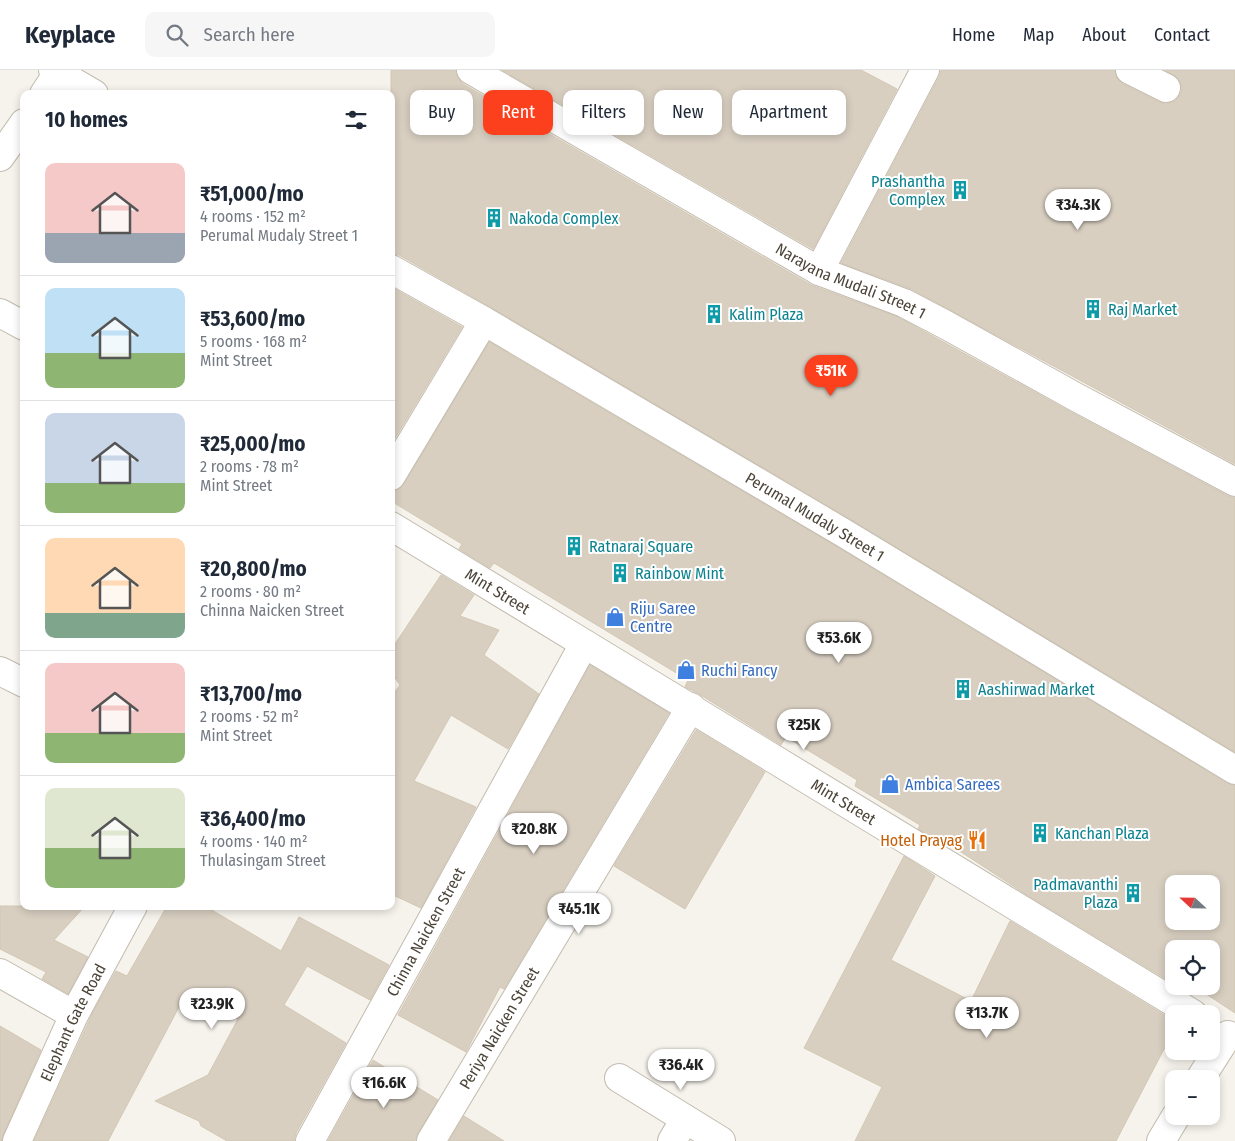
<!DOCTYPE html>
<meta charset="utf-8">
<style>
body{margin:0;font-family:"Fira Sans Condensed",sans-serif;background:#f6f6f7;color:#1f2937;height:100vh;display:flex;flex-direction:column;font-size:19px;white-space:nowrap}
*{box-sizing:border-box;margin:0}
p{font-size:16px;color:#747a83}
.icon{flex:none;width:28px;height:28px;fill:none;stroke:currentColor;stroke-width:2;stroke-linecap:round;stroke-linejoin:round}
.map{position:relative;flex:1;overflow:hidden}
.side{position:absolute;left:20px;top:20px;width:375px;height:820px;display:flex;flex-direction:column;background:#fff;border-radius:10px;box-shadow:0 2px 8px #0003}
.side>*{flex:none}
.hud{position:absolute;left:410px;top:20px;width:475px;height:45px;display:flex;gap:10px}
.needle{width:32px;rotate:292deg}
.tools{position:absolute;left:1165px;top:805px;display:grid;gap:10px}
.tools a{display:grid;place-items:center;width:55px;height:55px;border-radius:10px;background:#fff;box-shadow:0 2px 8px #0003;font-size:25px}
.price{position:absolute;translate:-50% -42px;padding:0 11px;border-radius:18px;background:#fff;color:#222;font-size:16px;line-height:32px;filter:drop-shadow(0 1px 2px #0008)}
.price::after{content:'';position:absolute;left:50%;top:30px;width:15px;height:11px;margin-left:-8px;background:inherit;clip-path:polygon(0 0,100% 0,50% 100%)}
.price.on{background:#fc3f1d;color:#fff}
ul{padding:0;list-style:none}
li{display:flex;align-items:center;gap:15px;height:125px;padding:0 25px}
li+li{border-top:1px solid #e0e1e3}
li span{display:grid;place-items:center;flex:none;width:140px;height:100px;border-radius:10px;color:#555}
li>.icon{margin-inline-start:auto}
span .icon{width:60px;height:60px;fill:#fffc;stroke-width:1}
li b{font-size:21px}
h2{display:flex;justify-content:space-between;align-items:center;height:60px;padding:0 25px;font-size:21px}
.pill{padding:0 18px;border-radius:10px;background:#fff;box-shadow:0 2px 8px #0003;font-size:18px;line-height:45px}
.pill.on{background:#fc3f1d;color:#fff}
header{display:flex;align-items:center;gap:30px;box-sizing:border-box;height:70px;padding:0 25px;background:#fff;border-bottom:1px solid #e0e1e3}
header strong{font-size:24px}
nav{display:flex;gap:28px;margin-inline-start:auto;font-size:18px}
.search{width:350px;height:45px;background:#f6f6f7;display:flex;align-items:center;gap:12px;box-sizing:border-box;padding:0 18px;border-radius:10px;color:#747a83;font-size:19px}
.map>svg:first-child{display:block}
.building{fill:#d8cfc1;stroke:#d3c7b4;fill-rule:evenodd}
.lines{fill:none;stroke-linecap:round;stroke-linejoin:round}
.minor-casing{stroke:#c2bbae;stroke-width:30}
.minor{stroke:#fff;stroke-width:28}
.labels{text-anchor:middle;stroke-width:4;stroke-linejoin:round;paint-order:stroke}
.culture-label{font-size:16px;fill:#0d838f;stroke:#fff;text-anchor:start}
.street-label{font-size:16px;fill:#4b4439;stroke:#fff}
.shop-label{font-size:16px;fill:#366cbe;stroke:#fff;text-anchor:start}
.food-label{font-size:16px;fill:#c56008;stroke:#fff;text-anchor:end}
</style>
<header>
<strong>Keyplace</strong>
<div class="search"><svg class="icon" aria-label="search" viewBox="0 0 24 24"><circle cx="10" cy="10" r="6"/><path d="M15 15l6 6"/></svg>Search here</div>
<nav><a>Home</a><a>Map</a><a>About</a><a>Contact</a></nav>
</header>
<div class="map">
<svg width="1235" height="1071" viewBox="0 0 1235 1071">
<rect width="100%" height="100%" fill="#f6f3ec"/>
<!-- building -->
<path class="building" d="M391,0H455L457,7L463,14L811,215L898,247L1067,340L1228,426L1235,428V682L850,449L492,238L399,185L391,183Z
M502,0H861L897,19L813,179Z
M941,0H1115L1117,8L1123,14L1159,32L1166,34L1175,31L1180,25L1182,18L1179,9L1165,0H1235V394L911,219L841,193L939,7Z
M391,217L462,257L391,375Z
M489,272L834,475L1227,713L1235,716V943L1194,916H1211V879H1174V914L1024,823L958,780L951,776L950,778L918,759L920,755L855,716L857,710L786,667L781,675L699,624L685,617L688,610L494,493L490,498L459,479L462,474L391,431V422L399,419L404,414ZM1174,814H1211V851H1174Z
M441,505L474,525L460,546L499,560L484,585L539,624L508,679L451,645L414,711L476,737L421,838L391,824V627L400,615L391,602V580Z
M590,595L669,643L504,919L500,917L466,982L398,945Z
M696,660L765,702L685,839L614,796Z
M904,786L935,806L891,890L971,931L1010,851L1174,951V960L1116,1071H855L882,1017L804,978Z
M0,836H85L54,870L88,887L68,924L42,909L46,902L0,879Z
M167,836H205L281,881L299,847L389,895L370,930L307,896L284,935L346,973L296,1063L294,1071H227L201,1056L199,1051L155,1031L208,1005L238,949L188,920L108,1071H34L93,942L116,901L127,906Z
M0,956L41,980L3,1065L2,1071H0Z
M373,990L438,1030L418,1063L415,1071H328Z
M464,1046L504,1071H449Z"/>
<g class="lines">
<!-- minor casing -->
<g class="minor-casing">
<g id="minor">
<path d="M53,0L94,24"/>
<path id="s1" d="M471,0L819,201L904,233L946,255L1074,326L1235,412"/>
<path d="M1130,0L1166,18"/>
<path d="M44,24L60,0"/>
<path d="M0,87L24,53"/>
<path id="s2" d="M391,199L484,251L842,462L1235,700"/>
<path d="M819,201L925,0"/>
<path d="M0,243L24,256"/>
<path d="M391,406L484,251"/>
<path id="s3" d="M391,456L1193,944"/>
<path d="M0,601L24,613"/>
<path d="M0,903L74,945"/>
<path d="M619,1008L721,1071"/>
<path d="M1200,1009L1228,965"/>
<path id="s4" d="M17,1071L74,945L133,836"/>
<path id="s5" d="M310,1071L584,574"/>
<path id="s6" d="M431,1071L691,637"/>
<path d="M672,1071L685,1049"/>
<path d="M1161,1071L1176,1046"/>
</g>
</g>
<!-- minor -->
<use href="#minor" class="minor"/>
</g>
<!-- icons -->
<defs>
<g id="building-bare" transform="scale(1.5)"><path d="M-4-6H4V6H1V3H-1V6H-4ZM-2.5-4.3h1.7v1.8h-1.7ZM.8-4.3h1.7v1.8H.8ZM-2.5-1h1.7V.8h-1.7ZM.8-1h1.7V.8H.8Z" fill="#0f9aa8" stroke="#fff" stroke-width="2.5" paint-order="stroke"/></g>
<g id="shop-bare" transform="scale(1.5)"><path d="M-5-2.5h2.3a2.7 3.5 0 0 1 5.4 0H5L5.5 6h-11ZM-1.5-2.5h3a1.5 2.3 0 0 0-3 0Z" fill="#3f7fe0" stroke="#fff" stroke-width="2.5" paint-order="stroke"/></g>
<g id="restaurant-bare" transform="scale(1.5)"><path d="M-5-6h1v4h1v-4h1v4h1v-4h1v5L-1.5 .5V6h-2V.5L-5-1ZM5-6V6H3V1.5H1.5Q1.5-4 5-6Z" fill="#e8710a" stroke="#fff" stroke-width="2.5" paint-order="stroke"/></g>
</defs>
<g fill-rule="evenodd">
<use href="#building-bare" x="960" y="120"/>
<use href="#building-bare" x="494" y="148"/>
<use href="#building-bare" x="1093" y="239"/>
<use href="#building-bare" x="714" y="244"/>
<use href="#building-bare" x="574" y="476"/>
<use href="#building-bare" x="620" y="503"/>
<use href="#shop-bare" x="615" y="547"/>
<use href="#shop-bare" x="686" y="600"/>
<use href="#building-bare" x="963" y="619"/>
<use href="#shop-bare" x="890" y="714"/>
<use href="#building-bare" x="1040" y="763"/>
<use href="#restaurant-bare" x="977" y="770"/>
<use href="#building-bare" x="1133" y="823"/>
</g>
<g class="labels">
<!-- culture labels -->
<g class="culture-label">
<text x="945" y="117" text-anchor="end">Prashantha<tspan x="945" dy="18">Complex</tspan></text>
<text x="509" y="154">Nakoda Complex</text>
<text x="1108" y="245">Raj Market</text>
<text x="729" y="250">Kalim Plaza</text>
<text x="589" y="482">Ratnaraj Square</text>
<text x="635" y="509">Rainbow Mint</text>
<text x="978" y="625">Aashirwad Market</text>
<text x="1055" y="769">Kanchan Plaza</text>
<text x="1118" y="820" text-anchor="end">Padmavanthi<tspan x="1118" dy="18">Plaza</tspan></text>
</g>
<!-- street labels -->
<g class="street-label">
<text dy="6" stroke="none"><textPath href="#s1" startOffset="435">Narayana Mudali Street 1</textPath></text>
<text dy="6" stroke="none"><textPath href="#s2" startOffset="491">Perumal Mudaly Street 1</textPath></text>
<text dy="6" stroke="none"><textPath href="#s3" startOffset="125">Mint Street</textPath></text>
<text dy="6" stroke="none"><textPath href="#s3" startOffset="530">Mint Street</textPath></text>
<text dy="6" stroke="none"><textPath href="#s5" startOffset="239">Chinna Naicken Street</textPath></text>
<text dy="6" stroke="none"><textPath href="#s4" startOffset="131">Elephant Gate Road</textPath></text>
<text dy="6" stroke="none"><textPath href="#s6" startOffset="132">Periya Naicken Street</textPath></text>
</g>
<!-- shop labels -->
<g class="shop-label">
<text x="630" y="544">Riju Saree<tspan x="630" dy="18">Centre</tspan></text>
<text x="701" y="606">Ruchi Fancy</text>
<text x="905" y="720">Ambica Sarees</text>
</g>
<!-- food labels -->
<g class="food-label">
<text x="962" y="776">Hotel Prayag</text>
</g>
</g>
</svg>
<div class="tools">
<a><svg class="needle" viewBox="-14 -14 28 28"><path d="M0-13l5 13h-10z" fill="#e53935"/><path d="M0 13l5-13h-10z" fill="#747a83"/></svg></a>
<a><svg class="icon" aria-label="locate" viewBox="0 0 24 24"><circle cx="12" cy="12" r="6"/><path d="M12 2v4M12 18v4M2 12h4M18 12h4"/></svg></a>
<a>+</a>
<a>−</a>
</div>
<b class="price" style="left:1078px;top:161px">₹34.3K</b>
<b class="price on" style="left:831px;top:327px">₹51K</b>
<b class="price" style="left:839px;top:594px">₹53.6K</b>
<b class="price" style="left:804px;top:681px">₹25K</b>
<b class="price" style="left:534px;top:785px">₹20.8K</b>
<b class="price" style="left:579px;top:865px">₹45.1K</b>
<b class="price" style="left:212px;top:960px">₹23.9K</b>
<b class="price" style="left:987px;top:969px">₹13.7K</b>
<b class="price" style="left:681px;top:1021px">₹36.4K</b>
<b class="price" style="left:384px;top:1039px">₹16.6K</b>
<div class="hud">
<a class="pill">Buy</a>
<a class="pill on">Rent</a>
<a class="pill">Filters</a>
<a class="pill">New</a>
<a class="pill">Apartment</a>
</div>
<section class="side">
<h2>10 homes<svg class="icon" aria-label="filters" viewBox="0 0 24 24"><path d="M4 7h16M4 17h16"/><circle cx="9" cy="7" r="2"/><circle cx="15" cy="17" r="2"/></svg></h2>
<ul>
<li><span style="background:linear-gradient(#f6c9c9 70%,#9aa5b1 0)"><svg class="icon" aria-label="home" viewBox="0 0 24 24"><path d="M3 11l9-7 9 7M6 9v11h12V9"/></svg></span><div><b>₹51,000/mo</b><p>4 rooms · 152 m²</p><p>Perumal Mudaly Street 1</p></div></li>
<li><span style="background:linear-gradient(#bfe0f5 65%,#8fb573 0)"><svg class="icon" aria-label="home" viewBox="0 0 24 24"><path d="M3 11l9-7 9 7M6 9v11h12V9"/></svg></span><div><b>₹53,600/mo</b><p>5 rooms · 168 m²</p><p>Mint Street</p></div></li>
<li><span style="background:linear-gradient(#c9d6e8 70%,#8fb573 0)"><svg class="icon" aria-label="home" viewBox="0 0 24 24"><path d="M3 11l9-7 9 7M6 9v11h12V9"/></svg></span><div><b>₹25,000/mo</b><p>2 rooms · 78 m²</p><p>Mint Street</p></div></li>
<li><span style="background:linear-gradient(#ffd9b3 75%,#7fa58c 0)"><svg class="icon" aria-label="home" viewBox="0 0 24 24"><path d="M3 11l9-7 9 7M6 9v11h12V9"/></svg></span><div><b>₹20,800/mo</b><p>2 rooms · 80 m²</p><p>Chinna Naicken Street</p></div></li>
<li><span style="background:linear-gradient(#f6c9c9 70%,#8fb573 0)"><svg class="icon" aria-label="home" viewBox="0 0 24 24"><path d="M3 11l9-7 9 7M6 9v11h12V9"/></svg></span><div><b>₹13,700/mo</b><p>2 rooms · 52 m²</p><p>Mint Street</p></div></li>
<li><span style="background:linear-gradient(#dfe7d0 60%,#8fb573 0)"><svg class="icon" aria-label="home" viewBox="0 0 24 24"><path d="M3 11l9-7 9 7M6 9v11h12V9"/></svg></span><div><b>₹36,400/mo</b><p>4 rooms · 140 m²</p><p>Thulasingam Street</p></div></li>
</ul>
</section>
</div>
